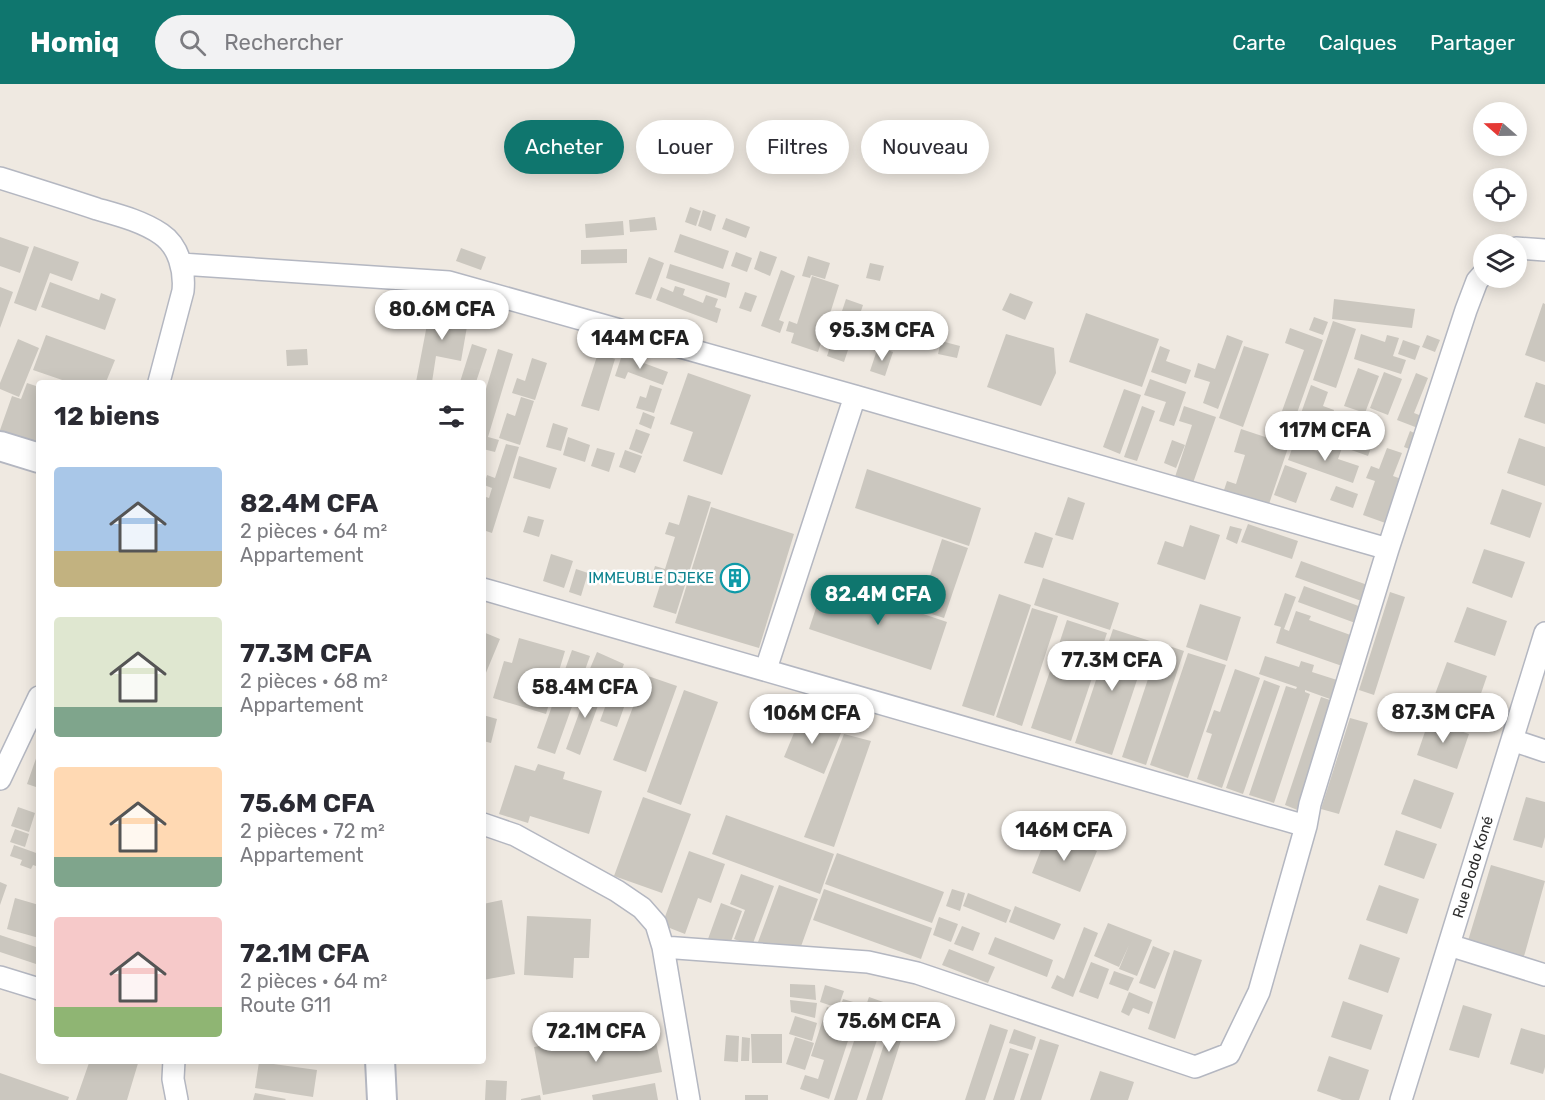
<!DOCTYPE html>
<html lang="fr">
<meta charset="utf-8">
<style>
body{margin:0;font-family:Rubik,sans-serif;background:#f2f2f3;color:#2b2b33;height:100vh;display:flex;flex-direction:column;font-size:22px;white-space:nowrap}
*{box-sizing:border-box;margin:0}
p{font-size:20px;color:#7c7c81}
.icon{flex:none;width:33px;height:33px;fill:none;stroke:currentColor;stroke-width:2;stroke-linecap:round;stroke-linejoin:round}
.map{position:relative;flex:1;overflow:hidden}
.side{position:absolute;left:36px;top:296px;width:450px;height:684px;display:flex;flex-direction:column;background:#fff;border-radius:6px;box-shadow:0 3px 15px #0003}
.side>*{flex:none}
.hud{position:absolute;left:504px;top:36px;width:570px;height:54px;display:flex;gap:12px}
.needle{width:39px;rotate:290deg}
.tools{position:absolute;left:1473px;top:18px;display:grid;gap:12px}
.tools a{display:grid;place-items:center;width:54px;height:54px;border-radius:50%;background:#fff;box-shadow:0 3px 15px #0003;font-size:30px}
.price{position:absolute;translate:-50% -51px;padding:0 14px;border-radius:21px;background:#fff;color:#222;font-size:20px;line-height:39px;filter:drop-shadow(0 2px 3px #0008)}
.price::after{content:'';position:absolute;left:50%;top:36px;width:18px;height:14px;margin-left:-9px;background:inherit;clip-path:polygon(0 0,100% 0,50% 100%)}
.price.current{background:#0f766e;color:#fff}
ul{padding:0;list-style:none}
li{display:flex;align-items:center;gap:18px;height:150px;padding:0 18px}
li span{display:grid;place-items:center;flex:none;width:168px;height:120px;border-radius:6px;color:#555}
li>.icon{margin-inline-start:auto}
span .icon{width:72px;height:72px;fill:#fffc;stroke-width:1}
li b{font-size:26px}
h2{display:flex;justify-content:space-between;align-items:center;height:72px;padding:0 18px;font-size:26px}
.chip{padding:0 21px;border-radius:27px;background:#fff;box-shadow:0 3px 15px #0003;font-size:21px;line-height:54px}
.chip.current{background:#0f766e;color:#fff}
header{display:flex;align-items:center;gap:36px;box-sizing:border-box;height:84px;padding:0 30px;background:#0f766e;color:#fff}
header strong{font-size:28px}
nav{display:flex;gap:33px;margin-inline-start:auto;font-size:21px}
.search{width:420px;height:54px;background:#f2f2f3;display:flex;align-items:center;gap:15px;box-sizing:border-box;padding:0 21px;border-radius:33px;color:#7c7c81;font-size:22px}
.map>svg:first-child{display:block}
.building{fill:#cbc7bf}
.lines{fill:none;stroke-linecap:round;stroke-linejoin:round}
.street-casing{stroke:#b4b7c1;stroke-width:24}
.secondary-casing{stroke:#b4b7c1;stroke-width:32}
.street{stroke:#fff;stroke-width:21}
.secondary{stroke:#fff;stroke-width:28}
.labels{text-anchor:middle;stroke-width:5;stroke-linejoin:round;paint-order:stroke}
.culture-label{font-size:15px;fill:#0d838f;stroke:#fff;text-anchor:end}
.street-label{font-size:15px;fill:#2e2e2e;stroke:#fff}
</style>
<header>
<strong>Homiq</strong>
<div class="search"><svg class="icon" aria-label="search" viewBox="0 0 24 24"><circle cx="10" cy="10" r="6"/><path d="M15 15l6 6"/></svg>Rechercher</div>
<nav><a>Carte</a><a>Calques</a><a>Partager</a></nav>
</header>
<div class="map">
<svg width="1545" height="1016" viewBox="0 0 1545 1016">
<rect width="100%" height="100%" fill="#efe9e1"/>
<!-- building -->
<path class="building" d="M690,123L701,127L696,142L685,138Z
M703,126L716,131L711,147L698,142Z
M655,133L657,146L630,148L629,136Z
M726,134L750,143L746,154L722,145Z
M623,137L624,151L586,154L585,140Z
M680,150L729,167L723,185L674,168Z
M0,153L29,163L20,189L0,182Z
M34,162L79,178L72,197L50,189L36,227L14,219Z
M461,164L486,173L481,186L456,177Z
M627,165V179L581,180V166Z
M760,167L777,173L770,192L754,185Z
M736,168L752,174L747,188L731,182Z
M808,172L830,179L825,195L811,191L810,194L802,192Z
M649,173L664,179L651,215L635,210Z
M870,179L884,182L880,197L866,194Z
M670,180L730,199L726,214L666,194Z
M781,186L795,192L779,236L784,238L780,249L761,242Z
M812,192L839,201L818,268L791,259L794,249L786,247L789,237L797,240Z
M50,198L99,216L101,209L116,215L105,246L41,223Z
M675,202L685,205L683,211L703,219L706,211L718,215L715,223L721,225L717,239L656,216L661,203L673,208Z
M0,203L13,208L0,244Z
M745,208L757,212L751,228L739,224Z
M1010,209L1033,218L1025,236L1002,226Z
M846,215L863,221L844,278L827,272Z
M1334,215L1415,225L1412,244L1332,235Z
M1543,219L1545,220V278L1525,271Z
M430,225L469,231L461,277L436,272L432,298H416Z
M1086,229L1159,255L1142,303L1069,278Z
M1314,233L1328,238L1323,251L1309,246Z
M1333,237L1356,245L1336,304L1313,296Z
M1290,244L1323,256L1287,357L1273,352L1304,266L1285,259Z
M1006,250L1054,264L1056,289L1041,322L987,303Z
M1361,250L1385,258L1387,251L1399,254L1393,272L1406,276L1401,290L1354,275Z
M46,251L115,276L106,298H68L33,286Z
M1227,251L1243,257L1218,325L1203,319L1210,298L1194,293L1198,279L1215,285Z
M1427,251L1440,256L1435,268L1422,263Z
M18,255L39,264L19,313L0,305V299Z
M1403,256L1420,262L1415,276L1398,270Z
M941,257L960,262L957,274L938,270Z
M472,260L487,265L476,298H460Z
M1160,262L1170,266L1166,277L1191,286L1186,300L1151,288Z
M1244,262L1269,270L1243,343L1219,334Z
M878,263L893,268L885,292L870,287Z
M307,265L308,281L287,282L286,266Z
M498,265L513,270L488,353L499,356L495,368L483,365V315Z
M598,269L615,275L599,327L581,322Z
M622,271L668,288L663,301L628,288L625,295L615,292Z
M532,274L547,279L535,316L512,309L517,294L525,297Z
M1358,284L1379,292L1365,329L1344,322Z
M1384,288L1402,295L1388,331L1370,324Z
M688,289L751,311L722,391L683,377L693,348L670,340Z
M1416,289L1428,294L1414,329L1427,334L1423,346L1397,336Z
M1150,295L1186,308L1174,342L1159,337L1166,318L1144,311Z
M1536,298L1545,301V340L1524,333Z
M27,299L39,303V360L0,346L12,312L21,315Z
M650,301L662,305L654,329L636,324L640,312L646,314Z
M1311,301L1328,308L1323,322L1334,326L1329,340L1322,337L1321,340L1300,332Z
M1124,305L1141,311L1120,370L1103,363Z
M521,313L534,317L520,361L499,354L507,329L515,332Z
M1142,322L1155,327L1137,377L1124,373Z
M1184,322L1216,333L1193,399L1175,393L1192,341L1179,337Z
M643,328L655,333L651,345L639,340Z
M553,339L568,344L561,367L546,363Z
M1323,340L1373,358L1368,372L1318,354Z
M1300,341L1316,347L1311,361L1295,355Z
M636,345L650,350L642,370L629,365Z
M1241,345L1289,361L1269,420L1224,406L1227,397L1236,400L1245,371L1234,368Z
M1410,347L1423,353L1417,368L1404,363Z
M568,353L590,361L585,378L563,371Z
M1519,354L1545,363V402L1507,389Z
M1172,356L1185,361L1176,384L1164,379Z
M1294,359L1325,370L1329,360L1342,364L1338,375L1359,382L1353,399L1288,376Z
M506,360L519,363L492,449L483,446V412L489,414L492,404L484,401L487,391L495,394Z
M597,364L615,369L609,388L591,382Z
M1387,364L1402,369L1393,392L1407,397L1391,441L1363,431L1375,397L1366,394L1371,382L1379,385Z
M625,366L642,372L635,389L619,383Z
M519,372L557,384L550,405L513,394Z
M1285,381L1307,389L1296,419L1274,411Z
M867,385L981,424L969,462L855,424Z
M1336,402L1358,410L1353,424L1330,416Z
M1502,405L1542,419L1530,454L1490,440Z
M688,411L711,418L676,530L653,523L661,498L651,495L655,482L665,485L675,453L665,450L669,438L679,441Z
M1068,413L1085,419L1073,456L1055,451Z
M711,423L794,450L759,564L675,539Z
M528,432L544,436L539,453L523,448Z
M1248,440L1298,457L1292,475L1241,458Z
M1190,441L1220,451L1205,496L1157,480L1165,457L1183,463Z
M1230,442L1242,445L1237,460L1226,455Z
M1035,448L1053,454L1043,484L1024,479Z
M942,455L968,464L944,534L919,526Z
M1484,465L1525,478L1512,514L1472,499Z
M551,470L573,477L564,504L543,497Z
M1301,477L1373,503L1367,519L1295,493Z
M576,485L588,489L581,512L569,508Z
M1043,494L1119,519L1110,546L1034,521Z
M825,497L947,538L931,586L809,545Z
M1304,502L1364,524L1358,540L1298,518Z
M1390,508L1405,513L1374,611L1359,606Z
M1285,509L1296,513L1284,545L1289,547L1296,527L1311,532L1309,536L1356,553L1345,583L1276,559L1281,543L1274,541Z
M999,510L1031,521L994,632L962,622Z
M1200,520L1241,533L1227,577L1186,563Z
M1467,523L1507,537L1495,572L1454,558Z
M1032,524L1058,532L1022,642L996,633Z
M1067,536L1107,549L1071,657L1031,644Z
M1113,545L1150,557L1112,671L1075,659Z
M483,548L500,555L483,596Z
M519,554L565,567L546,630L493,614L504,577L512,579Z
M1160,559L1184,567L1146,681L1122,673Z
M572,566L590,572L555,670L537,664Z
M597,568L624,580L617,598L589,587Z
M1188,569L1226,581L1188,694L1150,681Z
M1265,572L1299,583L1301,577L1314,581L1312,588L1337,596L1330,615L1305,606V608L1310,610L1274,719L1249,711L1286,602L1296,605L1297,603L1259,590Z
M1447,578L1487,592L1475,627L1434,613Z
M1235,585L1260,594L1222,704L1197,695L1212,650L1206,648L1214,626L1220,628Z
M623,587L635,592L617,643L600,637L613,601L617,603Z
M645,591L677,602L646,688L613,676Z
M1264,596L1280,602L1243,710L1226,704Z
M590,599L604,605L580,671L566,665Z
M684,606L718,618L681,721L647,708Z
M1321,613L1336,618L1300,727L1285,721Z
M483,631L497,635L491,659L483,657Z
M801,632L841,649L824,690L784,673Z
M1350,634L1368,639L1339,730L1321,725Z
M1429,636L1469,650L1457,685L1417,671Z
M844,650L871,657L834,763L804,753Z
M39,666V704L27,700Z
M538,680L565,688L563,695L602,707L589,750L530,732L528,739L499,730L515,681L535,687Z
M1414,695L1454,709L1441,745L1401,730Z
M643,713L691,730L662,809L614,792Z
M1526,713L1545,718V753L1542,764L1513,756Z
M18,723L35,729L29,748L11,742Z
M726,731L834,770L820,810L712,770Z
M15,745L29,750L25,763L10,758Z
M1396,746L1437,760L1424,795L1384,781Z
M1048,748L1097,767L1080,808L1032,789Z
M14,761L39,770V783L33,781L31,785L20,781L22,776L10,772Z
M689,767L725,780L711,819L698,814L685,850L662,841Z
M837,769L944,808L932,839L825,800Z
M1491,781L1545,797L1523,876L1467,860Z
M741,790L774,802L752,862L734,855L745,826L730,820Z
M0,798L7,801L0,821Z
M779,801L818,815L799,868L792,870L758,858Z
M1379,801L1419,815L1407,850L1366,836Z
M824,805L932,844L921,875L813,836Z
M952,805L965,809L960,827L946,822Z
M968,809L1011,826L1006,839L963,822Z
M15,814L39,821V854L7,845Z
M502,816L515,890L483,896V820Z
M721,819L742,827L729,863L708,855Z
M1015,822L1061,840L1054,856L1009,838Z
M527,832L591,835L589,874H574L573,894L524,891Z
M939,833L958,840L951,858L933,851Z
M1108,839L1152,856L1137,892L1119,885L1129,861L1119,883L1094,872Z
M962,842L980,849L973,867L954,860Z
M1084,843L1098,849L1073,913L1051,904L1057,891L1064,895Z
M0,851L39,864V881L0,868Z
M995,853L1053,876L1047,893L988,870Z
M1360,860L1400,874L1388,909L1348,895Z
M1153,862L1170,869L1155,905L1139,899Z
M949,865L995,883L988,899L942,881Z
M1174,866L1202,876L1175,955L1148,945Z
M1091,878L1109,885L1098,915L1079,908Z
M1114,887L1134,894L1128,907L1109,900Z
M790,900L815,901L816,916L790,913Z
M825,901L844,907L838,924L820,918Z
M1129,908L1153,918L1149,930L1133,924L1129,932L1121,928Z
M869,913L889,920L857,1016H834Z
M843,915L860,920L829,1015L800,1005L805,991L818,995L824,976L811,972L827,923L839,927Z
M790,916L817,919L815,934L791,928Z
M1343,917L1383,931L1371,966L1331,953Z
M897,920L911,925L882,1016H866Z
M1463,921L1492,930L1479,974L1449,966Z
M795,932L817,939L812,957L789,950Z
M990,940L1008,946L985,1016H965Z
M1521,944L1545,951V983L1543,990L1510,980Z
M1014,945L1036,953L1032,966L1009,959Z
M654,948L662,988L543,1011L534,963L569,957L570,964Z
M751,950H782V979H752Z
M726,951L739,952L738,978L724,977Z
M742,953L750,954L749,977H741Z
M795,953L814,959L805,986L786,980Z
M1040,955L1059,961L1041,1016H1020Z
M1010,964L1029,970L1014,1016H993Z
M1329,972L1369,986L1359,1016H1342L1317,1007Z
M90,976H139L127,1016H76Z
M259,978L317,986L313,1013L255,1004Z
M1100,987L1134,998L1128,1016H1090Z
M0,989L69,1013L68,1016H0Z
M486,996L507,997L506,1016H485Z
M655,999L658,1016H593L592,1011Z
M255,1009L286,1015L285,1016H253Z
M540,1011L541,1016H521V1015Z
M745,1011H768V1016H745Z"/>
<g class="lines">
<!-- street casing -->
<g class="street-casing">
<path id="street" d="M0,94C32,104 64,114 97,125C118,131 142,137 161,150C179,162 185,187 183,207L159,298
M1516,164L1545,166
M181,180L449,198L855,312L1388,465
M483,505L1306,742
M766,585L855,312
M1512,656L1545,667
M0,695L39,613
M483,740L515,751L617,807L642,824L656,840L663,863L689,1016
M1449,861L1545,891
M663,863L868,878L917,889L1195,983L1229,970L1259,908L1306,742L1310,720L1388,465L1466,226L1477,197L1484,189
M0,893L39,905
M174,976L173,995L177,1016
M1401,1016L1545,549"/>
</g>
<!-- secondary casing -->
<g class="secondary-casing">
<path id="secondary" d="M0,362L39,374
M380,976L382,1016"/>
</g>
<!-- street -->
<use href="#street" class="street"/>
<!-- secondary -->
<use href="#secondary" class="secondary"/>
</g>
<!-- icons -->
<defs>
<g id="building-ring" transform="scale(1.5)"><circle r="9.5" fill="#fff" stroke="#0f9aa8" stroke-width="1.5"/><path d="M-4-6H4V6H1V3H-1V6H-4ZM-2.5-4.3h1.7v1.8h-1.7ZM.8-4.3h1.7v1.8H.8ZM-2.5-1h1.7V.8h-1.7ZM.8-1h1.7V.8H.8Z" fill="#0f9aa8"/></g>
</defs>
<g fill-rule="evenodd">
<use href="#building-ring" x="735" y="494"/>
</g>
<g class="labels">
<!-- culture labels -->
<g class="culture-label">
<text x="714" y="499">IMMEUBLE DJEKE</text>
</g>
<!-- street labels -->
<g class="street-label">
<text transform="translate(1473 783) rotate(-73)" y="5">Rue Dodo Koné</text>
</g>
</g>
</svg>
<div class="tools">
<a><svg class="needle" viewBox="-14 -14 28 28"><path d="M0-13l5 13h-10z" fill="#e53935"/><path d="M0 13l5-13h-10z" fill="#7c7c81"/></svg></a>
<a><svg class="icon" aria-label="locate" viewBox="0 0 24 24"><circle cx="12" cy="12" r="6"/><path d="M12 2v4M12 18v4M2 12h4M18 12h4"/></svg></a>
<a><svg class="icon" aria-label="layers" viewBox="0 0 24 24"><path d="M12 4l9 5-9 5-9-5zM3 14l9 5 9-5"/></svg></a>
</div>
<b class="price" style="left:442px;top:257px">80.6M CFA</b>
<b class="price" style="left:882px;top:278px">95.3M CFA</b>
<b class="price" style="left:640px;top:286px">144M CFA</b>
<b class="price" style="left:1325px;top:378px">117M CFA</b>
<b class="price current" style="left:878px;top:542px">82.4M CFA</b>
<b class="price" style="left:1112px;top:608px">77.3M CFA</b>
<b class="price" style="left:585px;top:635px">58.4M CFA</b>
<b class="price" style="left:1443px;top:660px">87.3M CFA</b>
<b class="price" style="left:812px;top:661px">106M CFA</b>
<b class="price" style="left:1064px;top:778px">146M CFA</b>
<b class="price" style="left:889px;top:969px">75.6M CFA</b>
<b class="price" style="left:596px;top:979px">72.1M CFA</b>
<div class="hud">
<a class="chip current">Acheter</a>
<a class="chip">Louer</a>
<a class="chip">Filtres</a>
<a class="chip">Nouveau</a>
</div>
<section class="side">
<h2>12 biens<svg class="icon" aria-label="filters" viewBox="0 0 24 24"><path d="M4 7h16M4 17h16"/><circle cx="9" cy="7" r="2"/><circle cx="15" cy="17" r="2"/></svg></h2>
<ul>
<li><span style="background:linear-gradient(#a9c7e8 70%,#c2b280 0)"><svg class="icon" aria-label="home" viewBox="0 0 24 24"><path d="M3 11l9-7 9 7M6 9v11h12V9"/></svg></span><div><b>82.4M CFA</b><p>2 pièces · 64 m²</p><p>Appartement</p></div></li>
<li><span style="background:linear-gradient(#dfe7d0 75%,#7fa58c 0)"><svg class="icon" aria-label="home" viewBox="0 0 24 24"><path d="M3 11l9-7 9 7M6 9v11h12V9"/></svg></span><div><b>77.3M CFA</b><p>2 pièces · 68 m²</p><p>Appartement</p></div></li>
<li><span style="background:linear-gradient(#ffd9b3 75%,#7fa58c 0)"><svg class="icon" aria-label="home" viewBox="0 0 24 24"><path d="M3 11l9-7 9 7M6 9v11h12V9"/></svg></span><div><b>75.6M CFA</b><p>2 pièces · 72 m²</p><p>Appartement</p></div></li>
<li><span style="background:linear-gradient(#f6c9c9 75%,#8fb573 0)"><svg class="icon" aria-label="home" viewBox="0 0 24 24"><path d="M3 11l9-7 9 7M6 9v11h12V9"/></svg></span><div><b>72.1M CFA</b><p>2 pièces · 64 m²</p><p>Route G11</p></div></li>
</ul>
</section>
</div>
